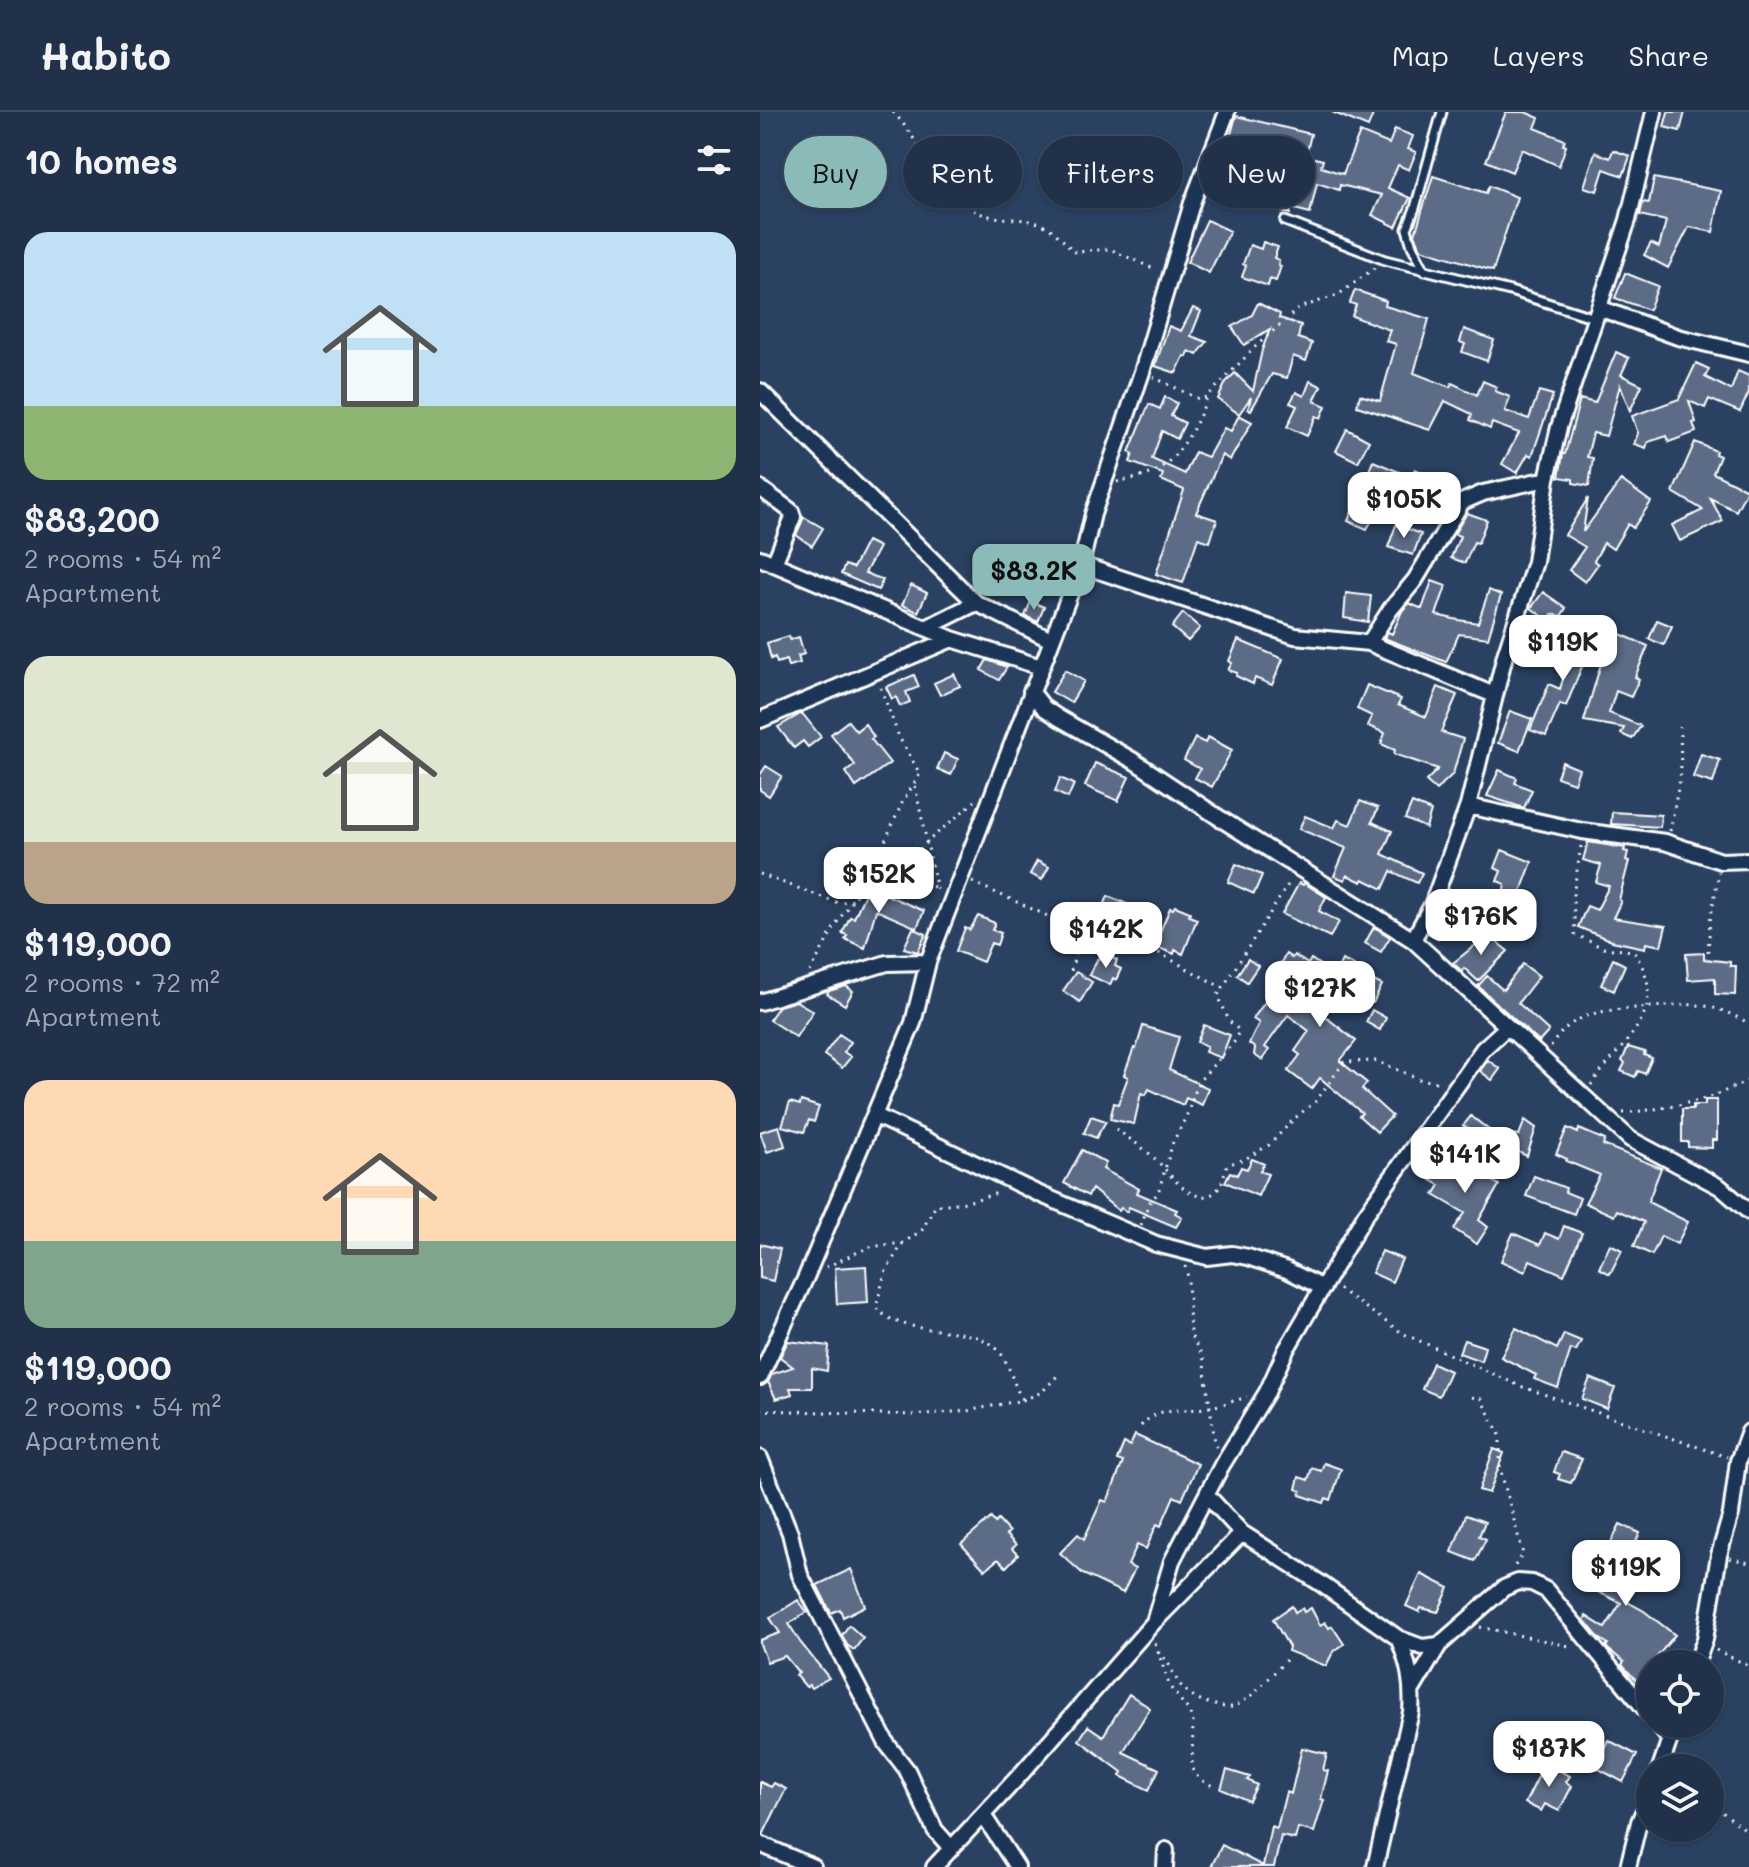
<!DOCTYPE html>
<meta charset="utf-8">
<style>
body{margin:0;font-family:Mali,sans-serif;background:#2d3d53;color:#f1f3f6;height:100vh;display:flex;flex-direction:column;font-size:30px;white-space:nowrap}
*{box-sizing:border-box;margin:0}
p{font-size:26px;color:#a2a9b4}
.icon{flex:none;width:44px;height:44px;fill:none;stroke:currentColor;stroke-width:2;stroke-linecap:round;stroke-linejoin:round}
.map{position:relative;flex:1;overflow:hidden}
.side{display:flex;flex-direction:column;background:#203149;width:760px}
.side>*{flex:none}
.hud{position:absolute;left:24px;top:24px;width:760px;height:72px;display:flex;gap:16px}
.fabs{position:absolute;left:876px;top:1538px;display:grid;gap:16px}
.fabs a{display:grid;place-items:center;width:88px;height:88px;border-radius:50%;background:#203149;box-shadow:0 2px 6px #0004,0 0 0 2px #3d4c61;font-size:40px}
.price{position:absolute;translate:-50% -68px;padding:0 18px;border-radius:16px;background:#fff;color:#222;font-size:26px;line-height:52px;filter:drop-shadow(0 2px 4px #0008)}
.price::after{content:'';position:absolute;left:50%;top:48px;width:24px;height:18px;margin-left:-12px;background:inherit;clip-path:polygon(0 0,100% 0,50% 100%)}
.price.active{background:#8bbbb9;color:#111}
ul{padding:0;list-style:none}
li{display:grid;align-content:center;gap:16px;height:424px;padding:0 24px}
li span{display:grid;place-items:center;height:248px;border-radius:24px;color:#555}
li>.icon{margin-inline-start:auto}
span .icon{width:144px;height:144px;fill:#fffc;stroke-width:1}
li b{font-size:34px}
h2{display:flex;justify-content:space-between;align-items:center;height:96px;padding:0 24px;font-size:34px}
.tag{padding:0 28px;border-radius:36px;background:#203149;box-shadow:0 2px 6px #0004,0 0 0 2px #3d4c61;font-size:28px;line-height:72px}
.tag.active{background:#8bbbb9;color:#111}
header{display:flex;align-items:center;gap:48px;box-sizing:border-box;height:112px;padding:0 40px;background:#203149;border-bottom:2px solid #3d4c61}
header strong{font-size:38px}
nav{display:flex;gap:44px;margin-inline-start:auto;font-size:28px}
main{display:flex;flex:1;min-height:0}
.map>svg:first-child{display:block}
.building{fill:#5b6c86;stroke:#fff;stroke-width:2}
.lines{fill:none;stroke-linecap:round;stroke-linejoin:round}
.lane-casing{stroke:#fff;stroke-width:13}
.street-casing{stroke:#fff;stroke-width:20}
.path{stroke:#fff;stroke-width:3;stroke-dasharray:2 6;stroke-linecap:butt}
.lane{stroke:#1d3557;stroke-width:7}
.street{stroke:#1d3557;stroke-width:14}
</style>
<header>
<strong>Habito</strong>
<nav><a>Map</a><a>Layers</a><a>Share</a></nav>
</header>
<main>
<section class="side">
<h2>10 homes<svg class="icon" aria-label="filters" viewBox="0 0 24 24"><path d="M4 7h16M4 17h16"/><circle cx="9" cy="7" r="2"/><circle cx="15" cy="17" r="2"/></svg></h2>
<ul>
<li><span style="background:linear-gradient(#bfe0f5 70%,#8fb573 0)"><svg class="icon" aria-label="home" viewBox="0 0 24 24"><path d="M3 11l9-7 9 7M6 9v11h12V9"/></svg></span><div><b>$83,200</b><p>2 rooms · 54 m²</p><p>Apartment</p></div></li>
<li><span style="background:linear-gradient(#dfe7d0 75%,#b9a48a 0)"><svg class="icon" aria-label="home" viewBox="0 0 24 24"><path d="M3 11l9-7 9 7M6 9v11h12V9"/></svg></span><div><b>$119,000</b><p>2 rooms · 72 m²</p><p>Apartment</p></div></li>
<li><span style="background:linear-gradient(#ffd9b3 65%,#7fa58c 0)"><svg class="icon" aria-label="home" viewBox="0 0 24 24"><path d="M3 11l9-7 9 7M6 9v11h12V9"/></svg></span><div><b>$119,000</b><p>2 rooms · 54 m²</p><p>Apartment</p></div></li>
</ul>
</section>
<div class="map">
<svg width="989" height="1755" viewBox="0 0 989 1755">
<rect width="100%" height="100%" fill="#2a4161"/>
<filter id="ink" filterUnits="userSpaceOnUse"><feTurbulence type="fractalNoise" baseFrequency=".0125" numOctaves="2"/><feDisplacementMap in="SourceGraphic" scale="16" xChannelSelector="R" yChannelSelector="G"/><feConvolveMatrix kernelMatrix="1 2 1 2 8 2 1 2 1" color-interpolation-filters="sRGB"/></filter>
<g filter="url(#ink)">
<!-- building -->
<path class="building" d="M572,0H614L608,15Z
M746,0H765L779,6L775,16L805,28L803,33L806,34L799,54L762,37L752,60L726,49Z
M908,0H925L920,19L904,15Z
M476,4L551,22L546,44L563,48L561,55L583,62L600,20L629,32L635,17L653,24L648,37L656,40L649,58L638,53L628,76L650,86L636,115L612,103L622,83L580,73L579,78L557,71L550,101L531,96L530,102L470,86L472,76L457,73Z
M853,38L870,44L863,64L844,57L837,79L824,75L835,40L850,46Z
M673,64L726,81L729,74L757,85L733,159L661,137L655,122Z
M894,66L961,79L953,120L929,115L908,156L884,143L891,131L899,135L906,109L880,103L883,90L889,91Z
M447,108L470,119L449,161L427,150Z
M503,130L518,135L514,146L519,148L518,153L521,154L516,169L510,167L508,174L482,165L486,154L483,152L490,133L501,137Z
M865,161L898,174L889,198L855,186Z
M595,178L626,189L625,194L669,207L654,261L690,275L692,271L717,283L723,269L737,275L735,279L750,285L745,299L769,307L779,279L793,283L772,344L768,342L757,361L742,352L759,321L732,311L730,317L710,308L712,302L685,289L670,318L597,294L600,283L620,289L636,232L626,229L630,218L592,204L596,193L590,191Z
M498,191L520,202L519,206L541,213L538,226L552,231L546,249L533,244L527,266L512,262L491,298L488,297L491,285L479,302L458,287L466,270L475,261L493,279L502,238L510,217L484,233L472,215L492,203Z
M433,196L441,199L431,224L447,230L437,243L429,239L427,245L424,244L416,261L395,254L409,214L421,219Z
M704,217L734,228L727,249L702,240L705,232L700,230Z
M856,240L869,246L861,263L882,273L870,299L860,273L846,324L833,321L827,345L833,346L829,374L813,371V367L799,365L803,342H805L820,287L835,291Z
M936,251L949,257L945,265L971,278L978,259L989,264V280L980,300L949,287L945,296L929,289L936,310L933,311L936,320L909,330L907,324L888,330L886,336L874,332L878,321L872,304L919,287Z
M550,269L561,274L554,289L566,294L561,306L556,304L547,324L527,315L537,294L530,291L536,280L544,284Z
M405,285L417,291L411,304L425,311L417,327L402,319L392,347L425,362L435,340L448,345L464,316L471,319L479,303L492,310L470,348L462,343L436,401L457,408L450,430L438,426L423,471L396,462L424,378L401,368L403,362L370,350L373,342L369,340L389,292L400,297Z
M587,317L609,329L598,350L576,339Z
M935,330L956,339L955,342L960,344L953,361L987,378L976,399L950,386L963,409L920,429L912,413L943,398L913,380Z
M613,349L651,365L655,357L688,372L674,402L628,380L607,417L588,409Z
M861,368L891,390L873,416L868,412L853,437L844,431L834,449L838,452L825,470L809,458L825,435L805,423L828,386L823,420Z
M707,401L727,408L718,431L714,430L705,451L691,446L700,424L694,422Z
M44,405L63,416L52,434L36,423Z
M636,413L661,422L653,443L628,435Z
M107,429L119,435L105,461L123,468L118,478L81,462L85,453L93,456Z
M672,469L686,474L676,503L698,508L718,511L729,478L741,483L728,526L699,522L686,550L624,526L628,520L632,522L642,499L649,491L662,497Z
M151,473L167,481L158,500L142,493Z
M783,480L806,496L801,504L792,502L788,508L771,496Z
M586,481L611,484L608,510L584,506Z
M271,489L284,495L278,510L265,504Z
M423,501L440,516L428,529L412,515Z
M897,508L912,514L904,533L889,527Z
M825,516L836,520L806,594L800,592L786,624L770,618L789,572L800,577L811,540L808,539L816,519L823,522Z
M851,518L888,534L875,565L879,567L871,585L856,579L849,601L881,614L872,627L861,622L864,616L824,609Z
M29,524L30,528L39,525L44,542L38,544L40,551L28,554L26,548L17,551L15,545L11,547L7,531Z
M478,528L523,547L512,573L495,566L493,572L476,564L477,561L468,558L472,551L469,549Z
M227,548L247,555L239,568L221,558Z
M305,558L324,569L311,591L292,580Z
M194,562L200,574L180,583L174,571Z
M154,563L159,575L146,580L150,590L140,594L136,585L132,587L126,575Z
M607,573L641,587L638,593L666,605L678,575L697,583L681,620L703,627L693,662L676,678L666,669L678,657L634,642L635,638L621,632L625,621L608,614L612,604L597,597Z
M750,599L772,607L759,639L738,631Z
M42,601L61,625L48,635L43,629L34,636L18,615Z
M88,609L96,619L105,612L114,625L111,627L130,651L96,675L86,660L95,653L71,622Z
M448,625L472,638L452,675L435,666L440,657L424,648L435,626L445,631Z
M184,641L198,647L191,663L177,657Z
M941,642L960,648L953,671L933,665Z
M802,650L819,657L814,671L797,665Z
M335,651L369,665L358,689L325,674Z
M6,654L22,664L9,684L0,678V663Z
M739,658L757,666L755,671L772,678L764,696L727,684Z
M300,666L314,672L308,686L295,680Z
M600,689L618,696L612,710L632,719L622,742L662,761L657,771L631,759L623,777L603,767L602,770L587,763L585,768L574,764L586,736L539,717L545,704L574,716L578,708L590,713Z
M652,691L671,699L666,716L645,707Z
M852,700L901,703L900,715L851,712Z
M828,730L865,736L864,739L868,740L866,748L869,749L859,788L861,789L853,806L906,814L901,834L886,831L885,836L852,829L818,815L827,794L837,798L849,774L836,770L841,753L823,748Z
M742,738L772,750L760,782L762,783L756,802L741,796L745,772L737,769L741,759L735,756Z
M277,749L289,755L282,768L270,762Z
M476,752L502,763L494,782L468,770Z
M539,771L543,773L544,771L566,785L559,799L579,810L570,825L522,802Z
M108,775L164,799L157,816L116,798L105,836L85,827L87,823L82,821L90,805L94,806Z
M348,784L385,800L380,811L343,796Z
M684,790L687,792L678,826L668,821Z
M415,794L430,800L429,804L437,807L423,842L415,838L414,842L394,834L410,796L413,797Z
M334,800L348,806L343,819L329,813Z
M218,804L235,811L232,818L241,821L237,833L231,831L223,850L196,839L205,816L210,818Z
M614,815L630,825L621,840L605,831Z
M153,816L166,822L158,840L144,836Z
M723,819L748,839L718,869L704,856L702,859L693,851L718,831L716,829Z
M944,841V847L970,850V854H976L975,883L955,882V866L928,868L926,842Z
M526,842L532,846L534,843L548,852L551,847L575,863L582,848L594,853L592,859L622,873L613,891L596,883L585,898L542,875L537,882L596,929L580,949L607,971L602,977L632,1004L617,1020L599,1004L602,1001L560,966L552,977L528,959L540,943L535,939L549,919L528,903L505,935L509,938L502,948L494,943L495,936L489,932L499,911L493,907L521,867L514,862Z
M346,843L357,848L355,854L361,857L356,868L353,866L350,873L329,863L338,846L344,848Z
M488,847L498,854L487,870L477,863Z
M853,847L865,853L854,879L841,873Z
M763,852L779,864L758,891L789,919L779,930L718,874L727,864L743,878Z
M316,860L332,870L320,890L303,879Z
M86,874L93,879L85,893L67,882L69,879Z
M36,889L53,899L36,925L9,908L19,894Z
M612,898L626,906L620,918L606,910Z
M444,913L470,923L461,946L445,940L447,934L437,930Z
M383,914L419,925L409,958L448,976L442,993L426,986L423,993L389,977L386,983L381,981L374,1012L350,1007L354,991L358,992L368,965L364,963L374,936L376,937Z
M79,922L91,930L84,940L91,945L82,956L64,943Z
M868,935L885,940L884,943L892,946L885,962L878,959L875,965L861,959L865,951L862,949Z
M728,948L740,957L732,968L720,959Z
M945,988H957V1028H952V1036L928,1035V1030H922V997H933V993H945Z
M41,989L59,995L54,1010L49,1008L44,1020L22,1014L30,990L40,993Z
M331,1004L346,1009L336,1026L324,1021Z
M711,1004L738,1025L735,1029L703,1014Z
M765,1008L776,1016L767,1044L743,1033L749,1022L759,1023Z
M19,1014L25,1034L7,1040L0,1020Z
M807,1016L818,1021L819,1017L845,1028L843,1033L901,1056L888,1090L928,1110L917,1132L901,1124L892,1143L874,1134L884,1110L857,1098L854,1104L825,1091L840,1063L806,1049L807,1047L796,1042Z
M322,1038L346,1051L343,1057L379,1077L377,1081L417,1098L415,1101L422,1105L416,1115L369,1095L367,1100L361,1096L359,1099L332,1077L328,1084L304,1071Z
M686,1042L739,1073L719,1108L728,1115L717,1132L694,1117L705,1101L674,1083L680,1073L671,1068Z
M492,1047L504,1052L500,1059L508,1062L498,1084L465,1070L470,1060L477,1063L481,1055L487,1057Z
M774,1064L806,1076L805,1080L820,1086L814,1102L766,1084Z
M804,1114L822,1121L804,1163L770,1148L765,1160L741,1149L753,1121L780,1133L785,1121L799,1127Z
M0,1132L20,1137L13,1169L0,1166Z
M850,1132L862,1138L850,1162L839,1156Z
M622,1139L642,1147L632,1170L612,1161Z
M106,1154L108,1190L77,1192L75,1156Z
M756,1216L797,1237L804,1222L821,1229L816,1239L811,1237L798,1276L774,1267L776,1263L741,1245Z
M704,1228L725,1235L721,1249L699,1241Z
M28,1229L69,1234L67,1259L52,1256V1276H30L32,1282L16,1287L8,1270L12,1262L33,1255L20,1245Z
M673,1251L690,1259L679,1284L662,1277Z
M830,1266L855,1276L847,1297L822,1287Z
M375,1323L438,1352L422,1388L414,1384L401,1414L397,1412L386,1437L377,1433L368,1453L375,1457L363,1481L323,1462L300,1441L318,1422L324,1427L342,1388L347,1390L363,1350L357,1348L364,1331L370,1334Z
M734,1337L744,1341L729,1381L719,1378Z
M801,1340L822,1347L811,1371L798,1367L800,1362L794,1360Z
M564,1351L581,1357L571,1388L566,1386L564,1391L540,1383L541,1379L536,1377L539,1365L548,1368L552,1356L561,1359Z
M706,1403L725,1410L719,1424L726,1427L715,1449L692,1440Z
M231,1406L235,1411L238,1408L249,1420L246,1423L256,1433L252,1437L258,1443L246,1455L238,1447L225,1458L201,1432Z
M860,1412L880,1421L869,1445L884,1452L866,1489L884,1499L915,1523L877,1569L862,1553L864,1550L848,1537L846,1534L848,1532L839,1526L824,1508L826,1504L845,1516L861,1491L826,1474L843,1438L847,1439Z
M91,1457L105,1494L83,1505L80,1497L71,1501L57,1473Z
M661,1462L689,1476L678,1500L661,1496L659,1500L646,1494Z
M38,1488L47,1500L29,1512L40,1530L69,1566L51,1576L49,1573L46,1575L36,1563L39,1561L25,1544L7,1550L0,1532V1528L20,1521L10,1506Z
M532,1494L535,1500L542,1496L544,1500L551,1496L560,1513L565,1510L569,1516L572,1514L584,1532L573,1540L566,1554L528,1539L529,1535L513,1507Z
M89,1513L103,1526L94,1538L87,1533L82,1523Z
M369,1582L390,1596L363,1640L399,1657L389,1678L360,1664L362,1660L319,1628L328,1614L343,1624Z
M848,1628L877,1643L863,1670L835,1655Z
M542,1636L567,1642L563,1658L568,1659L561,1687L564,1688L554,1720L538,1716L535,1727L521,1724L514,1755H451L462,1733L503,1754L511,1714L517,1716L526,1680L531,1682Z
M785,1651L810,1664L806,1670L812,1674L799,1699L785,1692L781,1699L765,1691Z
M467,1658L490,1665L487,1668L497,1673L489,1689L461,1677Z
M0,1670L11,1675L14,1671L26,1677L3,1723L0,1722Z"/>
<g class="lines">
<!-- lane casing -->
<g class="lane-casing">
<path id="lane" d="M525,109L625,148L750,179L835,206
M665,159L652,134L647,117L655,96L682,0"/>
</g>
<!-- street casing -->
<g class="street-casing">
<path id="street" d="M839,196L918,225L989,242
M0,279L216,491L291,528
M0,376L31,399L33,405L14,452
M0,446L192,527L281,555
M321,453L535,524L609,531L734,583
M168,515L216,491
M609,531L630,498L655,468L702,390L723,381L787,367
M271,579L284,596L299,606L374,649L461,707L653,828L870,1027L960,1075L989,1100
M0,608L192,527
M708,694L822,719L905,730L961,749L989,748
M653,828L672,793L708,694L745,543L775,450L787,367L799,315L868,108L894,0
M0,890L127,851L168,850
M114,1003L277,1081L396,1132L447,1145L472,1142L488,1145L527,1158L563,1176
M0,1265L46,1165L153,911L168,850L321,453L333,402L382,260L432,91L467,0
M0,1346L30,1421L40,1463L127,1632L147,1658L175,1718L191,1736
M447,1383L482,1421L560,1471L638,1526L662,1535L679,1533L744,1476L758,1470L772,1471L786,1478L890,1603
M395,1509L482,1421
M936,1552L945,1527L959,1443L971,1402L978,1349L989,1320
M652,1578L679,1533
M898,1612L909,1627
M900,1656L915,1612
M223,1703L257,1755
M0,1732L53,1755
M174,1755L260,1663L394,1510L412,1449L462,1353L507,1280L526,1238L605,1103L723,937L747,915
M405,1755L406,1738
M615,1755L651,1600C653,1572 649,1551 638,1526
M868,1755L879,1710L890,1684"/>
</g>
<!-- path -->
<path class="path" d="M133,0C162,30 174,73 210,96C233,112 266,102 287,115C297,121 306,132 315,140L350,137L396,158
M393,265L439,287L447,285L495,235L539,196L578,183L616,155
M357,370C369,367 383,366 394,360C420,346 438,312 447,285
M155,674L178,783
M910,719L921,660L920,615
M821,734L813,783L815,822L843,836L873,839C915,898 861,929 831,973
M137,760L168,729L215,689
M111,761L137,760L179,777
M0,762L78,791L94,788
M212,770L310,814C322,827 313,848 310,864
M315,820L370,842L397,840L461,875
M948,840L950,810L959,760
M50,860L76,812L111,761L142,691L160,662L139,625L120,574
M791,935C812,896 853,898 891,895C912,894 933,890 954,896C966,899 978,906 989,911
M863,1001C910,996 947,990 989,968
M356,1017C368,1026 381,1034 392,1044C407,1056 430,1096 454,1081C462,1076 464,1061 467,1053L485,1047L509,1033L535,1006L556,989L584,950L617,949L659,967L681,971
M381,1113L389,1091L398,1081L413,1030L426,1005L439,969L475,929L479,918L469,909L458,883L531,768
M143,1131L125,1160L116,1196C144,1225 195,1212 228,1230C250,1242 250,1270 263,1288
M425,1154L428,1165L430,1222L443,1245L456,1337
M66,1155L109,1135L143,1131L162,1118L176,1093L207,1090L241,1080
M579,1177L642,1221L760,1274L967,1345
M712,1285L721,1287L740,1323V1356L763,1442L752,1458
M0,1298L151,1303L207,1299L263,1288L282,1280L298,1263
M381,1314C400,1292 419,1301 444,1296C459,1294 473,1289 487,1285
M970,1446L989,1451
M720,1515L814,1535
M395,1531L410,1575L429,1599L433,1609L432,1657L439,1667L457,1676
M956,1538L989,1554
M398,1540C412,1551 411,1562 422,1575C429,1582 438,1588 448,1591C456,1593 463,1596 472,1595C489,1591 515,1559 528,1546
M950,1691L989,1720"/>
<!-- lane -->
<use href="#lane" class="lane"/>
<!-- street -->
<use href="#street" class="street"/>
</g>
</g>
</svg>
<div class="fabs">
<a><svg class="icon" aria-label="locate" viewBox="0 0 24 24"><circle cx="12" cy="12" r="6"/><path d="M12 2v4M12 18v4M2 12h4M18 12h4"/></svg></a>
<a><svg class="icon" aria-label="layers" viewBox="0 0 24 24"><path d="M12 4l9 5-9 5-9-5zM3 14l9 5 9-5"/></svg></a>
</div>
<b class="price" style="left:644px;top:428px">$105K</b>
<b class="price active" style="left:274px;top:500px">$83.2K</b>
<b class="price" style="left:803px;top:571px">$119K</b>
<b class="price" style="left:119px;top:803px">$152K</b>
<b class="price" style="left:721px;top:845px">$176K</b>
<b class="price" style="left:346px;top:858px">$142K</b>
<b class="price" style="left:560px;top:917px">$127K</b>
<b class="price" style="left:705px;top:1083px">$141K</b>
<b class="price" style="left:866px;top:1496px">$119K</b>
<b class="price" style="left:789px;top:1677px">$187K</b>
<div class="hud">
<a class="tag active">Buy</a>
<a class="tag">Rent</a>
<a class="tag">Filters</a>
<a class="tag">New</a>
</div>
</div>
</main>
